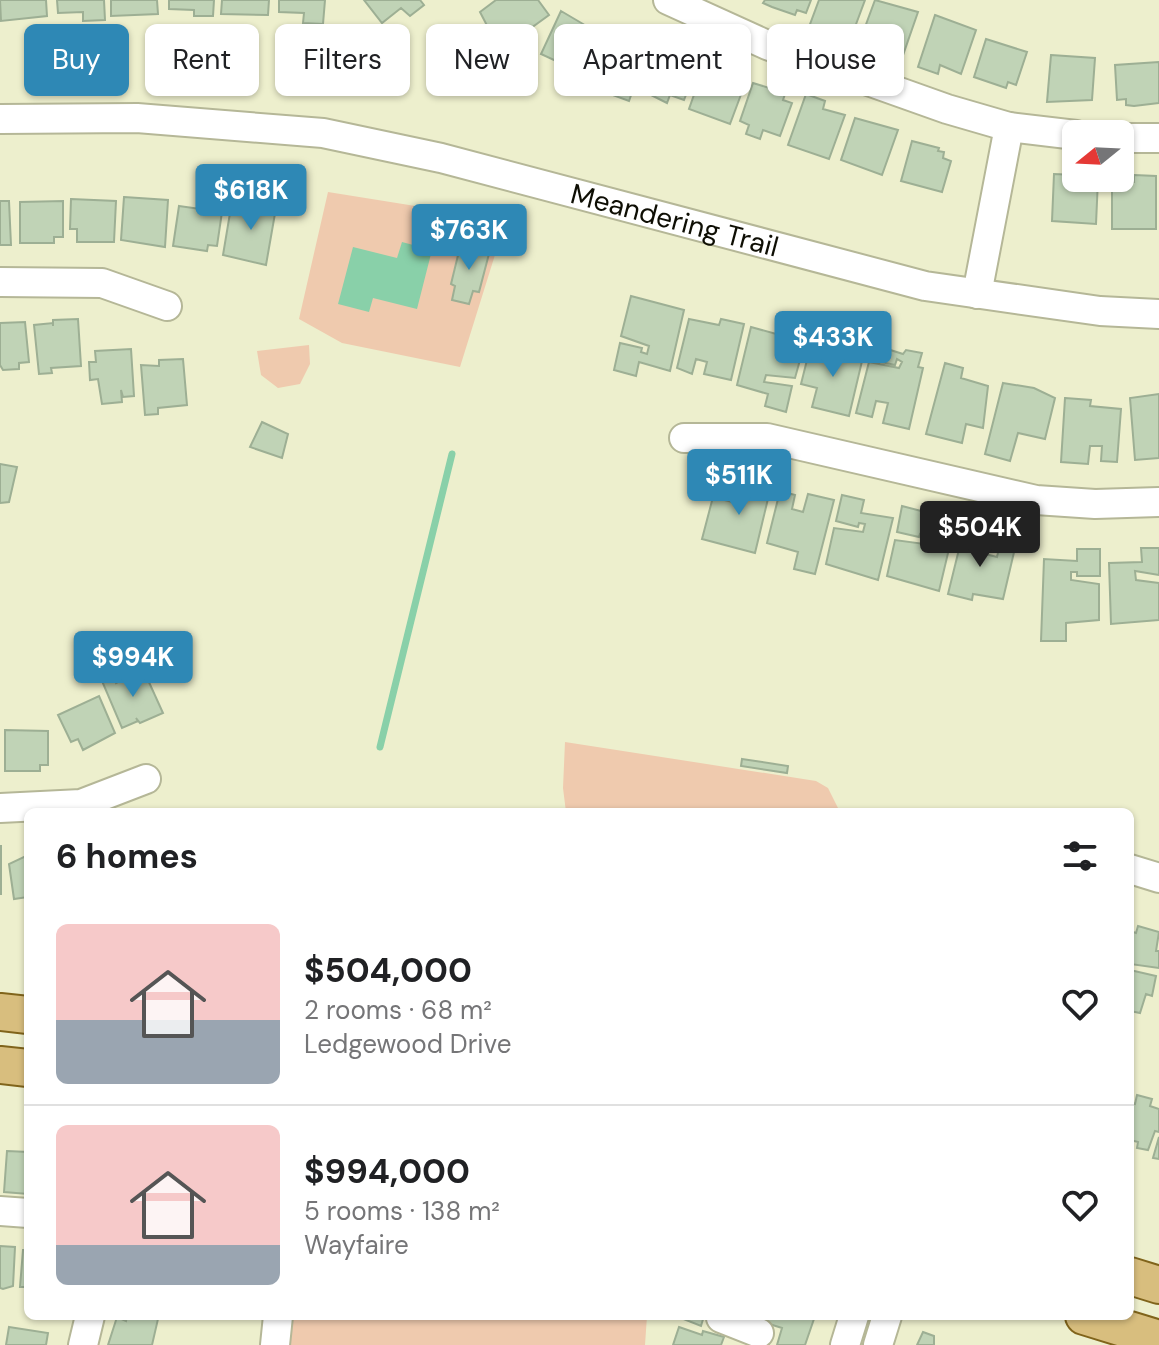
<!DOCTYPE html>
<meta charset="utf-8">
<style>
body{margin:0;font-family:"DM Sans",sans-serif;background:#f6f6f6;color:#202124;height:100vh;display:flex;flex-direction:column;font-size:30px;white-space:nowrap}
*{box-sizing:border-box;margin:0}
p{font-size:26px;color:#757577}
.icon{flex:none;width:44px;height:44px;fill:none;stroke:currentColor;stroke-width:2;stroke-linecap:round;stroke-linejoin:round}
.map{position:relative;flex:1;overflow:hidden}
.details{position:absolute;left:24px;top:808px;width:1110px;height:512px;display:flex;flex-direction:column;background:#fff;border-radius:12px;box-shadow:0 2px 6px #0004}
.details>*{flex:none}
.hud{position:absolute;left:24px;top:24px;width:1112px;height:72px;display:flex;gap:16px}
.needle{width:52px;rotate:252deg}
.buttons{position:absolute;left:1062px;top:120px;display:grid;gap:16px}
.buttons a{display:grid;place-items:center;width:72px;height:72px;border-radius:12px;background:#fff;box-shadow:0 2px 6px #0004;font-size:40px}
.price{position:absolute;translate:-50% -68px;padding:0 18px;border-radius:8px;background:#2e88b5;color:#fff;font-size:26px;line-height:52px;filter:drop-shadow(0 2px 4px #0008)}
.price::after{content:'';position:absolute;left:50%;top:48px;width:24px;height:18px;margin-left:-12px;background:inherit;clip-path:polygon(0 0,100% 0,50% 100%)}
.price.active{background:#222;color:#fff}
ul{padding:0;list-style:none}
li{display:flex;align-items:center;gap:24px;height:200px;padding:0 32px}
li+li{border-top:2px solid #e0e0e0}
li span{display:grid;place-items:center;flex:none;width:224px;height:160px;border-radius:12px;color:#555}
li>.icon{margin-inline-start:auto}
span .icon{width:96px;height:96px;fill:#fffc;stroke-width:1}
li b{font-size:34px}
h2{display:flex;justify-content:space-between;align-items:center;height:96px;padding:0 32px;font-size:34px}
.chip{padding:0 28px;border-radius:12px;background:#fff;box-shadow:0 2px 6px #0004;font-size:28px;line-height:72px}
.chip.active{background:#2e88b5;color:#fff}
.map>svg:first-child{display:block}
.green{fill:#efcaae}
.water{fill:#89d0a9}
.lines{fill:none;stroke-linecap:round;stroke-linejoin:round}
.stream{stroke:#89d0a9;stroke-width:7}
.building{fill:#c0d3b6;stroke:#9daf94;stroke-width:2}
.minor-casing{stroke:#b5b797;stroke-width:32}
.major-casing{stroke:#80641b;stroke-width:40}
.minor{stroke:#fff;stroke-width:28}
.major{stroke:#d8be7e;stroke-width:36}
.labels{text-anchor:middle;stroke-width:7;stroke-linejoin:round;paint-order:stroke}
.street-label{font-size:28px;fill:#0e0e04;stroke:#fafcda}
</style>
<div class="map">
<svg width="1159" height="1345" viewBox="0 0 1159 1345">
<rect width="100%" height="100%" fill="#edefcd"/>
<!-- green -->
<path class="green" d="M328,192L434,209L504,226L460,367L342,343L299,319Z
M309,345L310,364L300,384L278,388L261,375L257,351Z
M565,742L816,781L828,788L840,812H566L563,788Z
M272,1316H647L645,1345H264Z"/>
<!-- water -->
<path class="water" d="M402,242L432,250L417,309L373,298L369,312L338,304L353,247L397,258Z"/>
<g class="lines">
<!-- stream -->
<path class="stream" d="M380,747L452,454"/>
</g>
<!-- building -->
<path class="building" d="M0,0H46L47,16L1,21Z
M57,0H104L105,20L83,21V12L58,13Z
M111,0H157L158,14L111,16Z
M169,0H214L213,16H194V10L169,9Z
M222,0H269L268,15L221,14Z
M279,0H325L323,24L303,23L304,13L279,12Z
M364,0H420L424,5L410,16L401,8L382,23Z
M496,0H538L549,15L505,47L498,36L494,39L480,12Z
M765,0H811L806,13L797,10L795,15L772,7L763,3Z
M819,0H865L852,35L833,28L830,35L809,27Z
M875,0L918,12L902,58L861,38Z
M561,11L600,34L577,76L565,71L567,66L541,54Z
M935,15L976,30L961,74L940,65L938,74L918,67Z
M986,39L1027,52L1016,85L1008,82L1006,88L974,77Z
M604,42L625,50L628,43L647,50L629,101L588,86Z
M658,43L701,56L684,100L670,95L667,103L643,91Z
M1051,55L1095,58L1092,100L1047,102Z
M707,58L728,66L725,73L746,81L730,124L689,109Z
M1159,62V103L1134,106L1126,105V99L1117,100L1115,65Z
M753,83L779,91L785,94L783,100L792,103L780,136L763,130L760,139L746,134L749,125L740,121Z
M806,94L825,101L823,109L845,115L829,159L788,145Z
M855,118L898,130L882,175L841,160Z
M912,141L939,148L938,151L944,152L943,158L951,161L942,192L901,181Z
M1054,174L1076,175L1079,181L1098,179L1096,224L1052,221Z
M1134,175L1156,176V229H1112V182H1134Z
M124,197L168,200L165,247L121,240Z
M250,198L277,202L266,265L223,255L230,213L247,215Z
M71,199L116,201L114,242H77V229H70Z
M0,201H9L11,245H0Z
M63,201V237H54V243H20V202Z
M179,206L222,212L217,246L208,245L207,251L173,246Z
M461,243L490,250L479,292L473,291L469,304L452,300L455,286L451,284Z
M631,296L684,310L670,371L639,362L636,376L614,370L620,343L642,348L641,352L647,354L649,346L621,336Z
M78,319L81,366L51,368L52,373L39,374L34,325L53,323V326V320Z
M689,319L719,325L721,319L744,324L731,380L704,374L707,362L696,359L692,374L677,368Z
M25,322L29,362L19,363V369L3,370L0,365V323Z
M751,327L805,342L795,378L766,375L764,382L792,386L786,412L765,406L768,394L737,385Z
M815,344L863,357L849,416L812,407L817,388L801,384L808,356H812Z
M884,348L903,354L906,350L922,353L918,367L923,368L909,429L883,423L888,403L876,401L872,417L856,413L869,362L899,368L902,362L897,359L895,365L881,362Z
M131,349L134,396L123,397L121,390L122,402L102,404L98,379L90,380L89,362H96L95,351Z
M183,359L187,405L158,408V414L145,415L141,365L159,366V360Z
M945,363L963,368L961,378L988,386L983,428L966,424L962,443L926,434Z
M1003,383L1034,388L1055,398L1045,439L1018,433L1010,461L985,454Z
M1159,394V458L1135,460L1130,398Z
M1065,398L1091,400L1090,406L1121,409L1117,462L1101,461L1102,446H1090L1088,464L1061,462Z
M262,422L288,434L282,458L250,447Z
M0,464L17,467L9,502L0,503Z
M747,476L772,482L755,553L702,539L713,497L740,504Z
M780,491L795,495L792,509L803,512L808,494L834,500L815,574L794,569L798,552L767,543Z
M842,495L864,500L861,513L893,518L878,580L826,564L834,528L863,532L865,524L859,523L858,527L836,521Z
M902,506L925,512L922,524L953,532L939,591L887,576L895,540L924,544L926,535L920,534L919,537L897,532Z
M963,533L989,539L985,554L997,557L1000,544L1015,548L1003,599L973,594L972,600L948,594Z
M1141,548H1159V575L1135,571L1136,580L1159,583V620L1111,624L1109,563L1142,562Z
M1077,549H1100V576H1077V572H1071V580L1099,584V620L1066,623V641H1041L1044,559L1077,561Z
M143,669L163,713L140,723L136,718L138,721L122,728L102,681L113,676L116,683Z
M99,696L115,733L83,750L78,739L71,742L58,715Z
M5,730L48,731V765H40V771H5Z
M742,759L788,766L787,773L741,766Z
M0,846H1V894H0Z
M28,855V897L14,899L9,864Z
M1138,926L1159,932L1156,951H1159V968L1130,964V931L1136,933Z
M1130,970L1156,976L1152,996L1146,994L1140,1013L1130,1011Z
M1137,1095L1152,1099L1150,1106L1159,1109V1132L1155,1131L1148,1150L1137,1148L1138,1142L1130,1140V1103L1135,1104Z
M1159,1137V1159L1153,1158Z
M7,1151L28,1152V1194L4,1192Z
M0,1246L15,1247L13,1286L3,1289L0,1288Z
M23,1250H28V1287H20Z
M127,1316L158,1319L152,1345H108L117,1317L126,1321Z
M676,1316H704L701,1326Z
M763,1316H815L805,1345H777L782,1328L766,1323Z
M9,1327L48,1333L46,1345H6Z
M679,1327L702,1335L703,1331L724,1337L721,1345H673Z
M923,1332L934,1336V1345H917Z"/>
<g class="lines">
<!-- minor casing -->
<g class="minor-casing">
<g id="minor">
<path d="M668,0L767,45L947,109L1009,127L1076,135"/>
<path id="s1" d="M0,119L137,118L323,133L441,158L925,286L1100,311L1159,314"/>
<path d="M1120,138H1159"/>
<path d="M0,282L102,283L167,306"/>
<path d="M977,294L1009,127"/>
<path d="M684,438H767L1036,500L1095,504L1159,502"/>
<path d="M0,808L81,804L146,779"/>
<path d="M1130,869L1159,878"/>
<path d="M0,1211L28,1213"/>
<path d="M721,1318L759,1333"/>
<path d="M83,1345L90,1316"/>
<path d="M275,1345L278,1316"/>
<path d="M845,1345L854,1316"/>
<path d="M878,1345L887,1316"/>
</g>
</g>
<!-- major casing -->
<g class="major-casing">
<path id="major" d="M0,1012L28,1015
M0,1065L28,1068
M1130,1276L1159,1285
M1084,1316L1159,1339"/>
</g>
<!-- minor -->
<use href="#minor" class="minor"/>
<!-- major -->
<use href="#major" class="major"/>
</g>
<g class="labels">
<!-- street labels -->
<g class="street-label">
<text dy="10" stroke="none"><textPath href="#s1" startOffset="686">Meandering Trail</textPath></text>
</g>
</g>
</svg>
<div class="buttons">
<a><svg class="needle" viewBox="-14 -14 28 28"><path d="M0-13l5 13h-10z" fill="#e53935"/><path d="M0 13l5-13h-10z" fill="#757577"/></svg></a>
</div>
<b class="price" style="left:251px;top:232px">$618K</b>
<b class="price" style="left:469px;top:272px">$763K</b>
<b class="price" style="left:833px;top:379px">$433K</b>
<b class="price" style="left:739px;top:517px">$511K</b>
<b class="price active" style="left:980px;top:569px">$504K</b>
<b class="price" style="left:133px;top:699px">$994K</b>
<div class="hud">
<a class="chip active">Buy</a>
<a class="chip">Rent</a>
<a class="chip">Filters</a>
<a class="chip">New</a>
<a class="chip">Apartment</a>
<a class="chip">House</a>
</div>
<section class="details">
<h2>6 homes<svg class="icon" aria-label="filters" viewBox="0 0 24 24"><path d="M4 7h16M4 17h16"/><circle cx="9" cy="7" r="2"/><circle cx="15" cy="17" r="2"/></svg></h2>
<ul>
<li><span style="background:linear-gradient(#f6c9c9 60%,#9aa5b1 0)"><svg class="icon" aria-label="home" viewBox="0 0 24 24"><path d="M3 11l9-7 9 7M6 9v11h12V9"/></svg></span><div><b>$504,000</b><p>2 rooms · 68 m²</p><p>Ledgewood Drive</p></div><svg class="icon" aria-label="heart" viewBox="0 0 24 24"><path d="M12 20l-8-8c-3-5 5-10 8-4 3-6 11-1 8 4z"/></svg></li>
<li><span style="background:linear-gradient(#f6c9c9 75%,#9aa5b1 0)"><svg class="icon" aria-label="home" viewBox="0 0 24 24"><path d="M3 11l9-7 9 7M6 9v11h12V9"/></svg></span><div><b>$994,000</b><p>5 rooms · 138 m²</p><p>Wayfaire</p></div><svg class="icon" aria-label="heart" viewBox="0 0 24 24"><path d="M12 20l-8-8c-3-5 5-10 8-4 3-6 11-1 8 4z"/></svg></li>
</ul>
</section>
</div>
